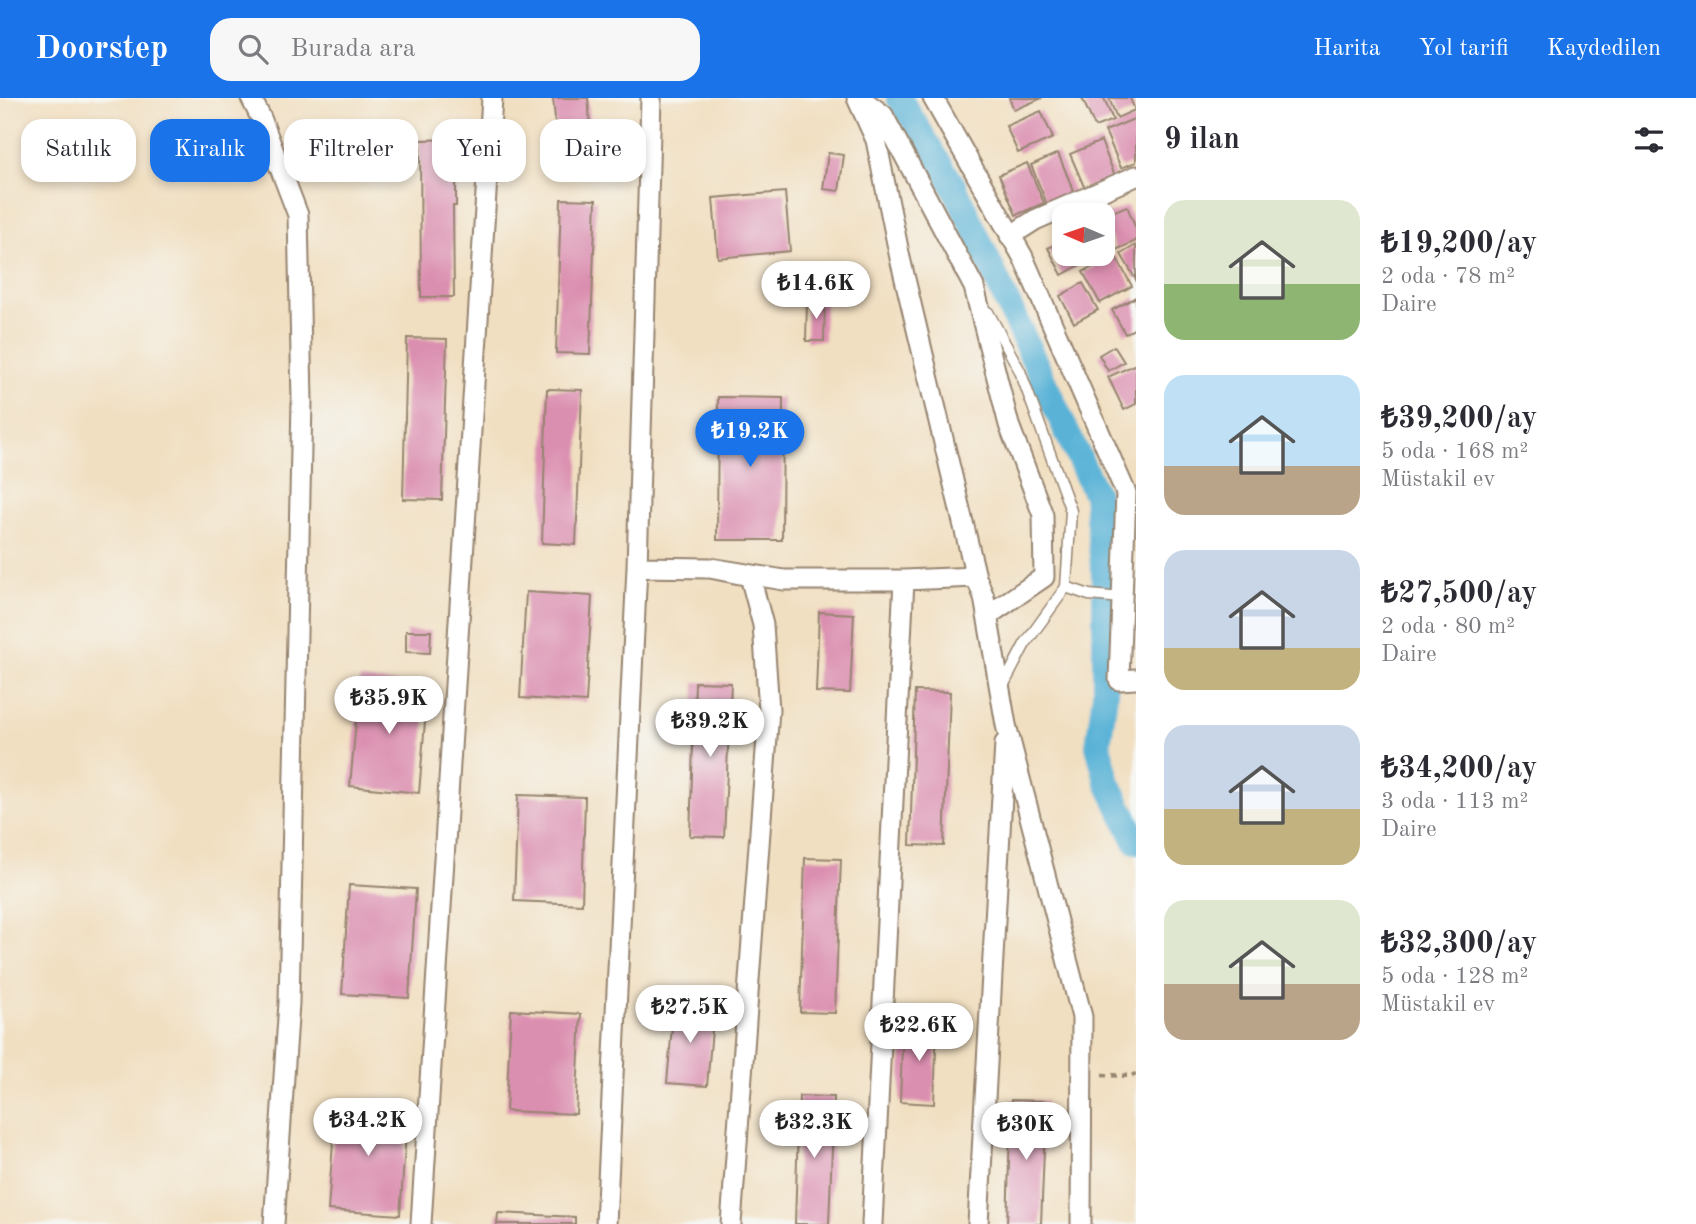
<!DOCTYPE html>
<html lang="tr">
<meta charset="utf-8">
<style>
body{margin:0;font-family:"Old Standard TT",serif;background:#f7f7f7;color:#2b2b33;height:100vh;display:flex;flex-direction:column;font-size:26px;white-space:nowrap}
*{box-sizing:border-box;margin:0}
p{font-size:23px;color:#7c7c81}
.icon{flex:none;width:38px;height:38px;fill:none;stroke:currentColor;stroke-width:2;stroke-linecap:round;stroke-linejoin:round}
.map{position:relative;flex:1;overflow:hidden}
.sheet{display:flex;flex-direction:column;background:#fff;width:560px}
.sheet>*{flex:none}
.banner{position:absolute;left:21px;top:21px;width:665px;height:63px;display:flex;gap:14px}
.needle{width:46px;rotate:272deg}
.controls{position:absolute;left:1052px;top:105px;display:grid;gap:14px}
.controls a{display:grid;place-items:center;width:63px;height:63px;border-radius:14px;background:#fff;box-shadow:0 4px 10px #0003;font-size:35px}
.price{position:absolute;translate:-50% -60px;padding:0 16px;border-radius:24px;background:#fff;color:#222;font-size:23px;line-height:46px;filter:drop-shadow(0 2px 4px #0008)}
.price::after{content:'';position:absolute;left:50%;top:42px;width:21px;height:16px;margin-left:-10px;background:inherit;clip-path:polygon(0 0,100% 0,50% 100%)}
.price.selected{background:#1a73e8;color:#fff}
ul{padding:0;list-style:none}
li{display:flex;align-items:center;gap:21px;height:175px;padding:0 28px}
li span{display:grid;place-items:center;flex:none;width:196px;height:140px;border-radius:21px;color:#555}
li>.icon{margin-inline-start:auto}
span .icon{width:84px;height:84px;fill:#fffc;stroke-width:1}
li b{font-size:30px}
h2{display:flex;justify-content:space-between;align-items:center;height:84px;padding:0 28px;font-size:30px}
.chip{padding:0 24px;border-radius:21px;background:#fff;box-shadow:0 4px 10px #0003;font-size:24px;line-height:63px}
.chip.selected{background:#1a73e8;color:#fff}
header{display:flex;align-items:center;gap:42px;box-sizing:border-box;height:98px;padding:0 35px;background:#1a73e8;color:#fff}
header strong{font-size:33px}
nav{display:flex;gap:38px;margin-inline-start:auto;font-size:24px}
.search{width:490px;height:63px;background:#f7f7f7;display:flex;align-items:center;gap:18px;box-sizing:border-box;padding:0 24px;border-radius:21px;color:#7c7c81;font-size:26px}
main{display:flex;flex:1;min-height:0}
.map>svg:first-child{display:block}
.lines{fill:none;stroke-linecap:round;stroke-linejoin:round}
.canal{stroke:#5ab3d7;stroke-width:26}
.building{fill:#db8fb0}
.service-casing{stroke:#968470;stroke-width:13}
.minor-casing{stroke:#968470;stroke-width:23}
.path{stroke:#968470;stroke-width:4.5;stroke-dasharray:5 5;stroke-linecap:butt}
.service{stroke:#fff;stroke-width:10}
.minor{stroke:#fff;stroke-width:19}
</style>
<header>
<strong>Doorstep</strong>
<div class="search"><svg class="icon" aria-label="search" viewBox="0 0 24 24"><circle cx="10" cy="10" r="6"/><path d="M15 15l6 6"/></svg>Burada ara</div>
<nav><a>Harita</a><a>Yol tarifi</a><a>Kaydedilen</a></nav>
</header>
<main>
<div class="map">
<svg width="1136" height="1126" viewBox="0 0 1136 1126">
<rect width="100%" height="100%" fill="#f6f6f2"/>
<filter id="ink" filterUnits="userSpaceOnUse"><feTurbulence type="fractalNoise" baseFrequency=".0143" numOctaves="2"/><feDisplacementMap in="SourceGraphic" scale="14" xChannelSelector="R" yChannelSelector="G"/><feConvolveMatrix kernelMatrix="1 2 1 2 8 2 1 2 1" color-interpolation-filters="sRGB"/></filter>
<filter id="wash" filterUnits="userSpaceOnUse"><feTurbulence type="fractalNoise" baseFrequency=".00686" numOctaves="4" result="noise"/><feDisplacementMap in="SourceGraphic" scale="28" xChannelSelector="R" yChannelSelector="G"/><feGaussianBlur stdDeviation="1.57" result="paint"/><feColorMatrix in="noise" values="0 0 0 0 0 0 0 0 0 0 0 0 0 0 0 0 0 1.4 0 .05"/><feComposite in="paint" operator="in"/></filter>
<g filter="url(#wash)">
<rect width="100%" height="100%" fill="#f1dfc1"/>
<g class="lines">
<!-- canal -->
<path class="canal" d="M899,0L954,89L1096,397L1105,488V596L1098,648L1108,685L1136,743"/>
</g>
<g id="blocks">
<!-- building -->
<path class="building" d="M553,0H588L594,70L560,73Z
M1009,0H1042L1014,12Z
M1082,0H1104L1113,22L1095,29Z
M1109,0H1130L1135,12L1117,20Z
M1041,13L1053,40L1018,55L1006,28Z
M1136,20V64L1121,70L1105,33Z
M456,41V108H453L454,199H421L420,42Z
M1101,43L1115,78L1085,91L1070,56Z
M828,55L844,57L839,93L823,91Z
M1058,55L1074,94L1047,106L1031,67Z
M1027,65L1044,105L1016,117L999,77Z
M785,94L790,153L718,160L713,100Z
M561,101L596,102L590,256L556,255Z
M1127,108L1136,131V143L1116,152L1102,118Z
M1064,142V156H1074L1080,167L1062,177L1048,150Z
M1136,147V182L1121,156Z
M1080,156H1097L1099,161L1085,167Z
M1115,157L1132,188L1100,205L1083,174Z
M1083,185L1098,212L1074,225L1060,198Z
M1136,199V230L1125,236L1112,212Z
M807,203H825L824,243H806Z
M407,240L447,241L442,402L403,401Z
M1114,248L1124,264L1108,273L1099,257Z
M1136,266V306L1124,312L1108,279Z
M547,291L582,292L576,447L542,445Z
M718,299L783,300L782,442H717Z
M526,494L592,498L586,604L520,600Z
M819,514L854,516L850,595L816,594Z
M406,533H431L430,555L406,554Z
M360,581L428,588L419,695L350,688Z
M695,584L731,585L724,739L690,738Z
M915,593L950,594L944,748L910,747Z
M518,697L585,699L582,806L514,803Z
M805,760L841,761L835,915L800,914Z
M349,787L416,791L409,900L342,896Z
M674,906L714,909L707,988L667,985Z
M511,912L581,916L576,1016L506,1013Z
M903,925L937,926L934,1006L900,1004Z
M799,998L834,999L829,1126H795Z
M1011,1002L1046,1003L1041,1126H1007Z
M336,1003L408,1008L400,1117L328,1112Z
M498,1115L575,1119V1126H497Z"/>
</g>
</g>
<g filter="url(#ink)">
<use href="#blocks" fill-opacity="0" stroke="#968470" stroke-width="2"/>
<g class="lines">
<!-- service casing -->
<g class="service-casing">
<path id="service" d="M988,214L1020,273L1071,413L1066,489L1089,497L1122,500
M1002,590L1025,546L1066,489"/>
</g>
<!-- minor casing -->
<g class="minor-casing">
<path id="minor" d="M251,0L261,20L298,117L302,303L289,905L274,1126
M857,0L876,42L900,160L976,479L984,499L1006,627L1082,919L1081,1126
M860,0L883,17L974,189L1009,327L1043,417L1044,479L987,518
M933,0L1023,159L1126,395L1119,582L1136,581
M1010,138L1035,122L1136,78
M637,469L710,470L784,482H904L976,479
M710,470L750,478L763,527L769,612L731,1126
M421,1126L492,0
M606,1126L637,469L651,0
M872,1126L904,482
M978,1126L1005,645"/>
</g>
<!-- path -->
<path class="path" d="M1102,977L1131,978L1136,976"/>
<!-- service -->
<use href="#service" class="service"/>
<!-- minor -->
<use href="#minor" class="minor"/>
</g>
</g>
</svg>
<div class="controls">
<a><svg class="needle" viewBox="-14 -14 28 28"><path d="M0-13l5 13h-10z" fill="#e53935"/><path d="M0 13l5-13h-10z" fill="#7c7c81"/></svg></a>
</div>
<b class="price" style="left:816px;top:223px">₺14.6K</b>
<b class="price selected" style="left:750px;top:371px">₺19.2K</b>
<b class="price" style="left:389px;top:638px">₺35.9K</b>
<b class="price" style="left:710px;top:661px">₺39.2K</b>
<b class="price" style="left:690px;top:947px">₺27.5K</b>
<b class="price" style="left:919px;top:965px">₺22.6K</b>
<b class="price" style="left:368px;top:1060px">₺34.2K</b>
<b class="price" style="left:814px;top:1062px">₺32.3K</b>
<b class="price" style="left:1026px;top:1064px">₺30K</b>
<div class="banner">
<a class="chip">Satılık</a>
<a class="chip selected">Kiralık</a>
<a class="chip">Filtreler</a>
<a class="chip">Yeni</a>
<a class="chip">Daire</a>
</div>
</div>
<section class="sheet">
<h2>9 ilan<svg class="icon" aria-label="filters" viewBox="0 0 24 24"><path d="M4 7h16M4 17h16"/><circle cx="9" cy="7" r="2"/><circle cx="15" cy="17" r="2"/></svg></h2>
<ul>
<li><span style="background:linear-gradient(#dfe7d0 60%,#8fb573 0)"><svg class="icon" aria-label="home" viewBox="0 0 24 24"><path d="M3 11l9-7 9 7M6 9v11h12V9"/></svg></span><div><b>₺19,200/ay</b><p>2 oda · 78 m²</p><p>Daire</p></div></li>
<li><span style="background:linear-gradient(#bfe0f5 65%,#b9a48a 0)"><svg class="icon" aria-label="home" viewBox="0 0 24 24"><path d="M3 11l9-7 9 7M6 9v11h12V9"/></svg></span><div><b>₺39,200/ay</b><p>5 oda · 168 m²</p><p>Müstakil ev</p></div></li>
<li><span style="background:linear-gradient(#c9d6e8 70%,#c2b280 0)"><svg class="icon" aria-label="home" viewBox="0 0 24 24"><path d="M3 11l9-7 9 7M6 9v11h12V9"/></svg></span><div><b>₺27,500/ay</b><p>2 oda · 80 m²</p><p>Daire</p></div></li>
<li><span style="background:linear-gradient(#c9d6e8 60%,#c2b280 0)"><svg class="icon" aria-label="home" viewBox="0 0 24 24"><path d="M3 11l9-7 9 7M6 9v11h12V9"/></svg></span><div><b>₺34,200/ay</b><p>3 oda · 113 m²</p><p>Daire</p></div></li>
<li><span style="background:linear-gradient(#dfe7d0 60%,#b9a48a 0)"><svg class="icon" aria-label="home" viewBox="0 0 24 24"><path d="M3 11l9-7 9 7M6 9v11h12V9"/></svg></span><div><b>₺32,300/ay</b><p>5 oda · 128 m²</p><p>Müstakil ev</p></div></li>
</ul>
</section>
</main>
